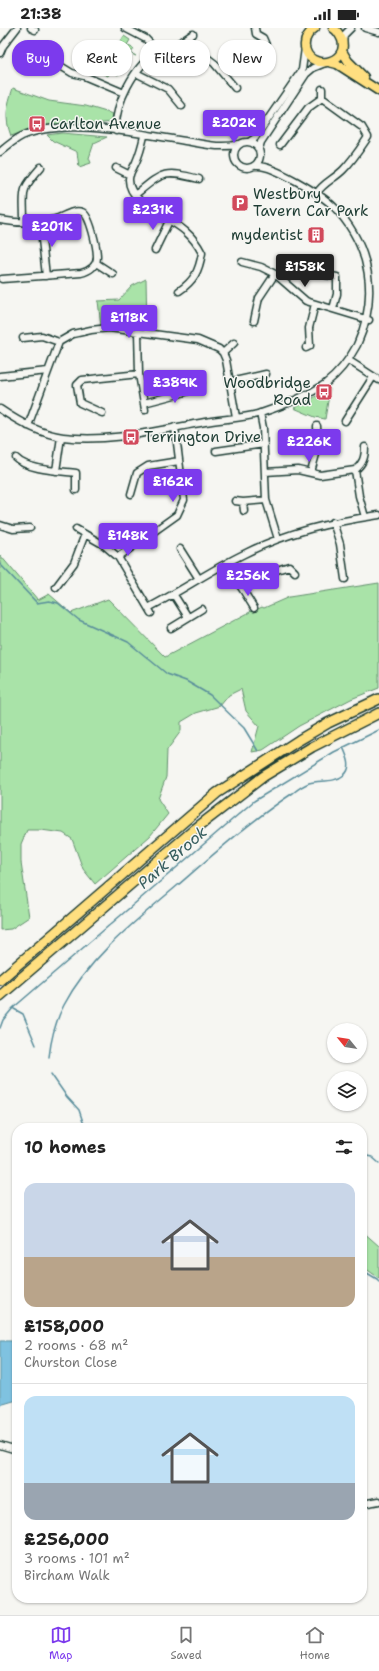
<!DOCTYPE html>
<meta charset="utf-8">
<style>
body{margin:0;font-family:"Shantell Sans",sans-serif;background:#f6f6f6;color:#222;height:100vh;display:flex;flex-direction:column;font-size:15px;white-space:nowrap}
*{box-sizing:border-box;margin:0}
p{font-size:13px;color:#767676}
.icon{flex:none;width:22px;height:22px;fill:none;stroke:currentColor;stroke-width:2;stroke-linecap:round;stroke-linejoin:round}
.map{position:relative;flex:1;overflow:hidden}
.details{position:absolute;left:12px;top:1095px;width:355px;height:480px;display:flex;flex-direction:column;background:#fff;border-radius:16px;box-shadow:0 1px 3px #0004}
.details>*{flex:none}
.banner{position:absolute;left:12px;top:12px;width:355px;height:36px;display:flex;gap:8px}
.needle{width:26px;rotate:300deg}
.buttons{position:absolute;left:327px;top:995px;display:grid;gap:8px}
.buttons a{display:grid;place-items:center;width:40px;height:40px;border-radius:50%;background:#fff;box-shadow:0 1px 3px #0004;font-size:20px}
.price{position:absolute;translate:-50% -34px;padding:0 9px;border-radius:4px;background:#7c3aed;color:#fff;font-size:13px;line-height:26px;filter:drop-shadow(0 1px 2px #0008)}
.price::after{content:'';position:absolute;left:50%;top:24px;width:12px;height:9px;margin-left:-6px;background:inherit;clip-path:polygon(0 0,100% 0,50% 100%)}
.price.active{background:#222;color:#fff}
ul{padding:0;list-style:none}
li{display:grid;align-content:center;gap:8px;height:212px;padding:0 12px}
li+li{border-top:1px solid #e0e0e0}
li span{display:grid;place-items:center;height:124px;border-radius:12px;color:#555}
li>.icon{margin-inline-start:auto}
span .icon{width:72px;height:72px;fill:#fffc;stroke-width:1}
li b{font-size:17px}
h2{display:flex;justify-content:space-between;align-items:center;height:48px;padding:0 12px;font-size:17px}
.chip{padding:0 14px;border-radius:16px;background:#fff;box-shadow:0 1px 3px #0004;font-size:14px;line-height:36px}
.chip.active{background:#7c3aed;color:#fff}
.status{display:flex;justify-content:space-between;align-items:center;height:28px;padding:0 20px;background:#fff;direction:ltr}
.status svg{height:11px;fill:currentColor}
.dock{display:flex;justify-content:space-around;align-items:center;height:56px;border-top:1px solid #e0e0e0;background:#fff;font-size:11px;color:#767676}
.dock a{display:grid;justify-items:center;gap:2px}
.dock .active{color:#7c3aed}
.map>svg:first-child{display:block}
.green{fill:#a9e3a8;stroke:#64906e}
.water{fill:#7fc2e0;stroke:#598d9b}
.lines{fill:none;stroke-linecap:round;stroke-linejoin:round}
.stream{stroke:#598d9b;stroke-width:1.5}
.minor-casing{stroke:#1f3d34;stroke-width:9}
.major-casing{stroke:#1f3d34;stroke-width:11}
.highway-casing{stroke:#1f3d34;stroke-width:12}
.minor{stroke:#f6f6f2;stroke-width:6}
.major{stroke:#ffdf80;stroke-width:8}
.highway{stroke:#ffdf80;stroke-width:9}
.labels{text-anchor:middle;stroke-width:3;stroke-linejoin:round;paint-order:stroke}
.poi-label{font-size:15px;fill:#1f3d34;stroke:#f6f6f2;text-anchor:start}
.water-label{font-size:16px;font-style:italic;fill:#375e5f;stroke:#f6f6f2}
</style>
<div class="status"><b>21:38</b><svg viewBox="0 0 49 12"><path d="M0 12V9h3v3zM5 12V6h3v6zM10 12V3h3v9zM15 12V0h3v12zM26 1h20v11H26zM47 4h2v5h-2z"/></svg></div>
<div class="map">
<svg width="379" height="1587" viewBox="0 0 379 1587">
<rect width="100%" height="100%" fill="#f6f6f2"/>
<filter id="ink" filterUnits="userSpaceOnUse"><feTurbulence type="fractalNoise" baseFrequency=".025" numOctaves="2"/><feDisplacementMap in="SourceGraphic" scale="8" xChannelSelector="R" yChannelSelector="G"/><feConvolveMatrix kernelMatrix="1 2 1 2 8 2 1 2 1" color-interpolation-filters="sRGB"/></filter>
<g filter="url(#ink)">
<!-- green -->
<path class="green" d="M124,8L130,12L127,17L134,21L131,25L136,28L129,25L124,32L127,34L126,35L122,33L118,39L124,43L123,44L120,42L118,47L111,42L108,48L101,45Z
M13,60L49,73L86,78L113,86L112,94L93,96H60L35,100L11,108C4,89 7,78 13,60Z
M62,105L107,109L94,115L89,130L91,135L79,139L77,124L53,113L47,107Z
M146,251L147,300L113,297L101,298L98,273L119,272L132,258Z
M330,361L325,391L315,389L294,380Z
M0,527L38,572L49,566L71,585L108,571L165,629L250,584L254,580L256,582L262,579L264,580L289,569L379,555V660L351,671L299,698L263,722L252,724L259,698L246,683L241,661L229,667L220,678L196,685L181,694V703L167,722L166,749L158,771L168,786L150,808L95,856L83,841L72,811L63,805L41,802H27L21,816V834L29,889L11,901L0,902Z
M362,1203L379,1218V1250L362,1238Z"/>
<!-- water -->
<path class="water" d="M0,1313H17V1372L0,1377Z"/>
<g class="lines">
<!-- stream -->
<path class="stream" d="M0,536L37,575L49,573L58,575L79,592L128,614L167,646L186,653L210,667L244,700L258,723
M14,981L23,986L36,1017
M0,1000L3,992L13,980L254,773L334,724L379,702
M49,1029C51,1011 55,994 64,977C89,929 137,892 178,857C215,825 252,792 293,765C298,761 304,757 309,755C320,752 335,755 344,747C353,740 347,728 343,719
M51,1046L67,1069L79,1082L83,1094L88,1100
M362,1127L372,1129L379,1135
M362,1242L377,1251L379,1253"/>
<!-- minor casing -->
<g class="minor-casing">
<path id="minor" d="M31,0L35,2
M125,0L146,11L158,24
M255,0L256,6L263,10L266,17
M365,0L379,4
M188,10L193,19L214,35L235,60
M343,15L344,7L351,0
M0,25L3,18L17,0
M59,37L72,45L84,48L124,65
M136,45L168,61L182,78
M322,70V61
M116,103C114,77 134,37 158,24C161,22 166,22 169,20C178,16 186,11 193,6
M144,108C142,117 140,125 136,134C134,139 129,145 129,151C128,176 170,189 185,203C192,209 198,217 202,225C199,243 194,253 179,263
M234 127a13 13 0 1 1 26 0a13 13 0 1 1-26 0Z
M249,114L255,110L302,42L305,20
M280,117L308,80L322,70L362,99L368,109C360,121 353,132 343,142C334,151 323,155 317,165
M259,121L261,114L306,46L313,40L325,35
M0,124C7,118 14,112 22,108C65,89 140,106 185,113C203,116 222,121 239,116
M116,140L130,147
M135,167C163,144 163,142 199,151
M0,192C17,195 38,196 55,191C63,189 73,181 82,184C90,186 97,220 97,229C97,238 89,243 81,245L2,251
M40,193L46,248
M24,194C24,162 19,164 41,139
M155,222L169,193
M242,234L261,239L275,246L306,273L369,292
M96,235L113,246
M326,247L337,249V266L333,281
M254,293L259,270L275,246
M138,304L139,346L145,382
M23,310L42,308L59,314
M306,320L310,318L309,300L315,276
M223,325L234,315
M348,332L379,352
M0,348L48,343
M230,354L266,346
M189,357L201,355
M144,375L186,364L189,357
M0,381C19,394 40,406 63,409C110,415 159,402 205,394C221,391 246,390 261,385C282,378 306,369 325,356C338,346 349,332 357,317C379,268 371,218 334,179C322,167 272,136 256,138
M102,385L80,375L77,357L82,352L139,346
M260,385L263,400L266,472L278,511
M345,393L373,349
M28,398L59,314L73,306L91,302L109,300L198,312L219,321L223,325L226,332L236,389
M365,419C365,429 363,436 355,442L359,468L365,489
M216,423L264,416
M16,430C27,442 60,443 76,445V462
M56,443L61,409
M265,444L298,442L320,447L355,442
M311,444L318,419L317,398
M131,466L137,445L148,438L179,433
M235,473L243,474L266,472
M243,474L244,483
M333,494L340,516L345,551
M0,497L13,501L30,500
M76,501L104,517L118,529L151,585
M180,521L199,551
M118,529L177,487L184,472L175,399
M226,536L243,562L268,545L289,538L295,544
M56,559L74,535L85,506
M243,562L254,580
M174,567L188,589
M148,580C181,563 211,542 244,526C287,504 332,494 379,487
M171,600L202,581
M0,1417L17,1422
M362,1476L379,1473"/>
</g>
<!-- major casing -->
<g class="major-casing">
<path id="major" d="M315,0C309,4 304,11 305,19C309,44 349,36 342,12C340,7 338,3 333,0
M342,23L348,33L364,49
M329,34L337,36L379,63"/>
</g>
<!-- highway casing -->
<g class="highway-casing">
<path id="highway" d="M0,952L217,765L299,712L328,695L379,671
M0,968L195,801L264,748L312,719L379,685"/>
</g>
<!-- minor -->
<use href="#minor" class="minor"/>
<!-- major -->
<use href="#major" class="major"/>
<!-- highway -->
<use href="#highway" class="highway"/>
</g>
</g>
<!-- icons -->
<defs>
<g id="bus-square" transform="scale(0.9)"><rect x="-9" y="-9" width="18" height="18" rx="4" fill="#d1495b" stroke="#f6f6f2"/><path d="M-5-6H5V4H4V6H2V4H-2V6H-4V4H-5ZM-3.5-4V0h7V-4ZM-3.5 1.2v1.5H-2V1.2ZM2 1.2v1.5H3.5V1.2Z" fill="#fff"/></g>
<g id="parking-square" transform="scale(0.9)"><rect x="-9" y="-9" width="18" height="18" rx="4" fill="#d1495b" stroke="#f6f6f2"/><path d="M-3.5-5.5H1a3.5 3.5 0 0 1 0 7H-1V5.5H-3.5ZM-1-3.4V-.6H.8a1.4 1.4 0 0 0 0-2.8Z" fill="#fff"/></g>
<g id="building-square" transform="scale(0.9)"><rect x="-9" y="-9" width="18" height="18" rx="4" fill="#d1495b" stroke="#f6f6f2"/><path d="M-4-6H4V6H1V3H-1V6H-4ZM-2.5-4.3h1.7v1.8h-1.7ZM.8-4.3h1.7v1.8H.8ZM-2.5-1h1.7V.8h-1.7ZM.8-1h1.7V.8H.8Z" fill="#fff"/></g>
</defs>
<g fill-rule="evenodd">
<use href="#bus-square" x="37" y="96"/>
<use href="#parking-square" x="240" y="175"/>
<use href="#building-square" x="316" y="207"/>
<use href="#bus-square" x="324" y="364"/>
<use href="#bus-square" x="131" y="409"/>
</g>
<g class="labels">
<!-- poi labels -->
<g class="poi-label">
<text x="50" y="101">Carlton Avenue</text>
<text x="253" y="171">Westbury<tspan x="253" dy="17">Tavern Car Park</tspan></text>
<text x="303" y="212" text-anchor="end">mydentist</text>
<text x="311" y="360" text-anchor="end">Woodbridge<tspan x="311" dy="17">Road</tspan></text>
<text x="144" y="414">Terrington Drive</text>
</g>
<!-- water labels -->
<g class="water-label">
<text transform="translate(172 829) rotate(-41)" y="6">Park Brook</text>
</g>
</g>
</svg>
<div class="buttons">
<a><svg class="needle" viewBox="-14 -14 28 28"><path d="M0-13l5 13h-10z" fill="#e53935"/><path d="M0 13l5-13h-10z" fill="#767676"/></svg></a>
<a><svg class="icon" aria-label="layers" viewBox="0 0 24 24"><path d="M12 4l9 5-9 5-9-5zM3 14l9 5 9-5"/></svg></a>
</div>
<b class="price" style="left:234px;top:116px">£202K</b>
<b class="price" style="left:153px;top:203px">£231K</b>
<b class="price" style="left:52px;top:220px">£201K</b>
<b class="price active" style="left:305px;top:260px">£158K</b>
<b class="price" style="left:129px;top:311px">£118K</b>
<b class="price" style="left:175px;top:376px">£389K</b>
<b class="price" style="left:309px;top:435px">£226K</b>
<b class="price" style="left:173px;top:475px">£162K</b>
<b class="price" style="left:128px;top:529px">£148K</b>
<b class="price" style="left:248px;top:569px">£256K</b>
<div class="banner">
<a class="chip active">Buy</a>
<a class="chip">Rent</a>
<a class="chip">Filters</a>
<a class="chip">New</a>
</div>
<section class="details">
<h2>10 homes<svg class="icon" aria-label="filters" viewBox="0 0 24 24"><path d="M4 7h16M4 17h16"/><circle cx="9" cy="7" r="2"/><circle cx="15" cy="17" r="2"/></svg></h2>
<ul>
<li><span style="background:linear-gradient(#c9d6e8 60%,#b9a48a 0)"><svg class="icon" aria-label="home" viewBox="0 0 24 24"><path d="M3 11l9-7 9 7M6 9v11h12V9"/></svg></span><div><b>£158,000</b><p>2 rooms · 68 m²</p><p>Churston Close</p></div></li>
<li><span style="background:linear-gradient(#bfe0f5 70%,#9aa5b1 0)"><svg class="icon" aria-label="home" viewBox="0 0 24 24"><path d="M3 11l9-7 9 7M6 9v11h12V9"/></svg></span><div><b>£256,000</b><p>3 rooms · 101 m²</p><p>Bircham Walk</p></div></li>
</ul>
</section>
</div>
<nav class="dock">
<a class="active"><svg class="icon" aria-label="map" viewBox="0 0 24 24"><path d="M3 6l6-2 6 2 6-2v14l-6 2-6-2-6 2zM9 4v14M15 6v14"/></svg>Map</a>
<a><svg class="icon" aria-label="saved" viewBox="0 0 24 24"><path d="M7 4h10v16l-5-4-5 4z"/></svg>Saved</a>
<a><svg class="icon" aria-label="home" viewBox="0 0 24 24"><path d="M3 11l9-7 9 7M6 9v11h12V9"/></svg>Home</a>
</nav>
